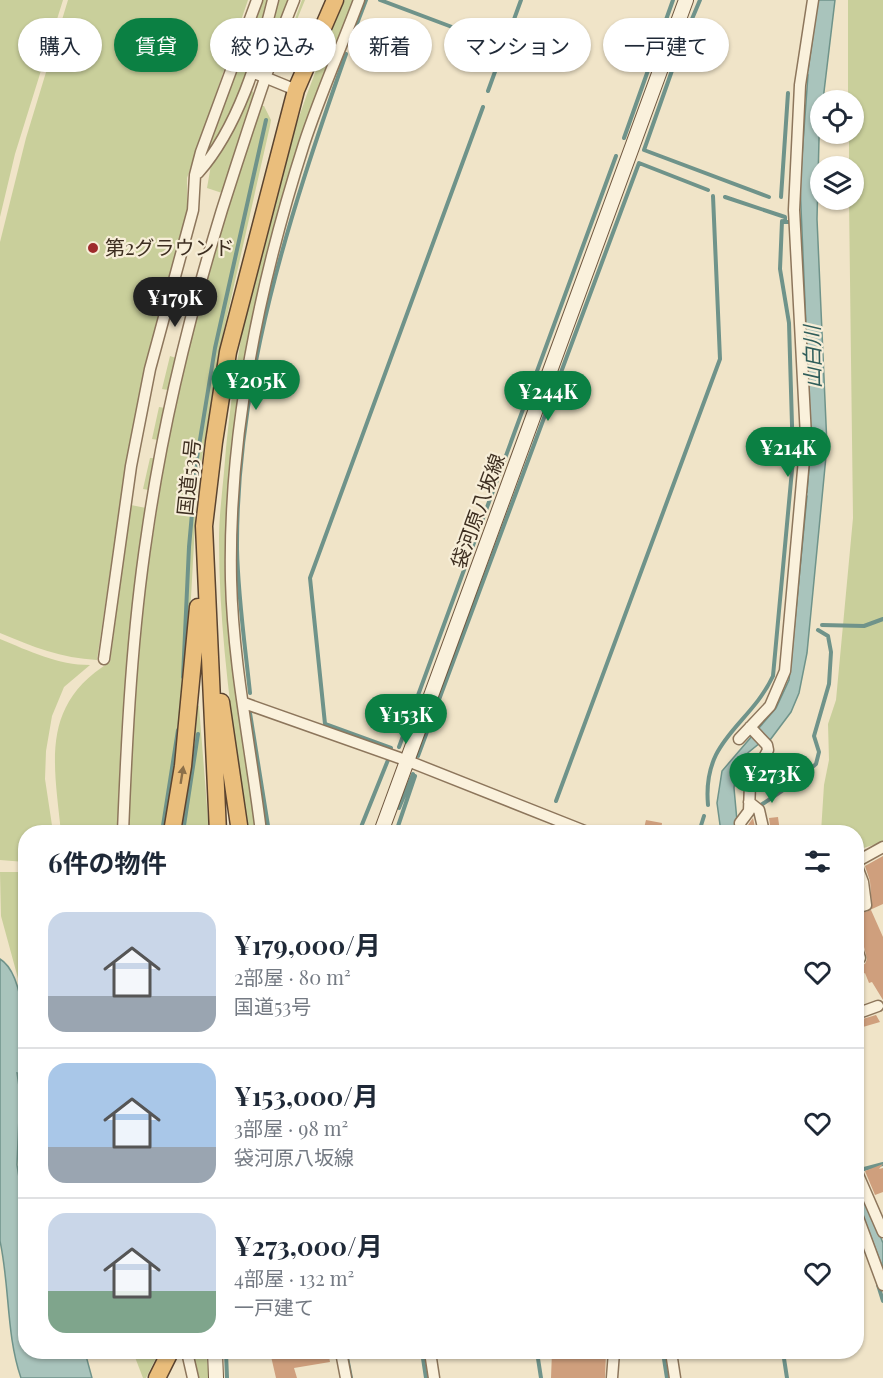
<!DOCTYPE html>
<html lang="ja">
<meta charset="utf-8">
<style>
body{margin:0;font-family:"Playfair Display","Noto Sans JP",serif;background:#f6f6f7;color:#1f2937;height:100vh;display:flex;flex-direction:column;font-size:22px;white-space:nowrap}
*{box-sizing:border-box;margin:0}
p{font-size:20px;color:#747a83}
.icon{flex:none;width:33px;height:33px;fill:none;stroke:currentColor;stroke-width:2;stroke-linecap:round;stroke-linejoin:round}
.map{position:relative;flex:1;overflow:hidden}
.sheet{position:absolute;left:18px;top:825px;width:846px;height:534px;display:flex;flex-direction:column;background:#fff;border-radius:24px;box-shadow:0 2px 4px #0004}
.sheet>*{flex:none}
.top-card{position:absolute;left:18px;top:18px;width:848px;height:54px;display:flex;gap:12px}
.buttons{position:absolute;left:810px;top:90px;display:grid;gap:12px}
.buttons a{display:grid;place-items:center;width:54px;height:54px;border-radius:50%;background:#fff;box-shadow:0 2px 4px #0004;font-size:30px}
.price{position:absolute;translate:-50% -51px;padding:0 14px;border-radius:21px;background:#0b8043;color:#fff;font-size:20px;line-height:39px;filter:drop-shadow(0 2px 3px #0008)}
.price::after{content:'';position:absolute;left:50%;top:36px;width:18px;height:14px;margin-left:-9px;background:inherit;clip-path:polygon(0 0,100% 0,50% 100%)}
.price.selected{background:#222;color:#fff}
ul{padding:0;list-style:none}
li{display:flex;align-items:center;gap:18px;height:150px;padding:0 30px}
li+li{border-top:2px solid #e0e1e3}
li span{display:grid;place-items:center;flex:none;width:168px;height:120px;border-radius:18px;color:#555}
li>.icon{margin-inline-start:auto}
span .icon{width:72px;height:72px;fill:#fffc;stroke-width:1}
li b{font-size:26px}
h2{display:flex;justify-content:space-between;align-items:center;height:72px;padding:0 30px;font-size:26px}
.chip{padding:0 21px;border-radius:27px;background:#fff;box-shadow:0 2px 4px #0004;font-size:21px;line-height:54px}
.chip.selected{background:#0b8043;color:#fff}
.map>svg:first-child{display:block}
.green{fill:#c9cf9b}
.water{fill:#a9c4bc;stroke:#6f938a;stroke-width:1.5}
.lines{fill:none;stroke-linecap:round;stroke-linejoin:round}
.stream{stroke:#6f938a;stroke-width:4}
.building{fill:#cf9f7d}
.minor-casing{stroke:#8d765c;stroke-width:13}
.secondary-casing{stroke:#6f573f;stroke-width:16}
.trunk-casing{stroke:#5b4430;stroke-width:19}
.minor{stroke:#faf1dc;stroke-width:10}
.secondary{stroke:#faf1dc;stroke-width:14}
.trunk{stroke:#eabe7c;stroke-width:16}
.oneway{fill:#8b6f49}
.poi-dot{fill:#9e2a2b;stroke:#f7eed8;stroke-width:2}
.labels{text-anchor:middle;stroke-width:4.5;stroke-linejoin:round;paint-order:stroke}
.poi-label{font-size:20px;fill:#3d2e20;stroke:#f7eed8;text-anchor:start}
.street-label{font-size:20px;fill:#3d2e20;stroke:#f7eed8}
.water-label{font-size:21px;font-style:italic;fill:#2f5d5a;stroke:#f7eed8}
</style>
<div class="map">
<svg width="883" height="1378" viewBox="0 0 883 1378">
<rect width="100%" height="100%" fill="#f0e4c8"/>
<!-- green -->
<path class="green" d="M0,0H63L15,154L0,217Z
M68,0H248L187,178V210L142,380L127,457L97,660C61,658 33,647 0,633V242L26,138Z
M263,0H269L242,91L204,160L236,64Z
M276,0H290L266,59H264Z
M302,0H305L278,66L272,64L284,35L291,30Z
M345,0H355L315,104L236,412L227,531L258,832H248C234,735 219,638 219,540C219,517 222,494 224,472C236,313 280,146 345,0Z
M848,0H883V842L857,850L856,832H821L824,785L829,760L828,724L836,700L853,518L849,200H854V166H849V134H854V100H848Z
M253,91V99L222,193L207,188L211,165L248,95Z
M259,106H264L271,120L270,126L221,343L197,488L185,707L166,832H127L134,699L143,601L165,457L202,289Z
M170,356L176,358L168,390L162,389Z
M159,407L165,408L159,440L152,439Z
M150,458H156L149,490L143,489Z
M131,505L146,508C130,616 119,724 118,832H61C54,763 40,705 110,662Z
M0,639C29,651 58,665 90,665L64,687L52,716L46,751L45,779L53,832H26L25,862L0,860Z
M197,705L199,706L209,832H179Z
M0,872H25V1004L1,916Z
M133,1352H154L156,1358L146,1378H143Z
M198,1352H206L209,1378H197L193,1362Z"/>
<!-- water -->
<path class="water" d="M818,0H835L823,100H820L817,219L827,446L807,653L799,693L791,712L770,740L760,743L744,756L736,770L734,788L738,832H721L717,803L722,771L776,708L789,680L791,662L807,496L804,494L807,492L811,444L800,184L808,75L805,70H808Z
M0,959C27,975 26,1052 25,1081L22,1074L17,1073L20,1093L17,1165L26,1222V1352H85L92,1378H21C6,1334 10,1288 0,1241Z
M856,1177L883,1243V1269L857,1200Z"/>
<g class="lines">
<!-- stream -->
<path class="stream" d="M380,0L452,27
M700,0L681,45L644,150L769,197
M350,42L366,0
M488,91L521,0
M624,138L673,0
M725,197L785,217V222H789
M781,197L788,93
M822,625L864,626L883,619
M183,677L189,547L197,458L215,348L266,120
M250,693C245,645 238,597 237,549C236,378 290,213 346,54
M250,713L269,832
M399,747L616,156
M391,748L325,724L310,578L483,107
M418,756L639,163L708,190
M556,801L720,359L713,196
M708,805C702,738 749,727 773,676L793,459L789,323L780,269L782,221
M761,805L795,782L816,764L819,752L814,736L829,684L831,652L828,636L818,630
M399,808L413,774
M162,832L178,730
M183,832L198,734
M359,832L388,760
M396,832L415,776
M546,832V831
M699,832L704,816
M864,1169L883,1164
M878,1285L883,1301
M226,1352L227,1378
M346,1352L351,1378
M422,1352L426,1378
M537,1352L541,1378
M783,1352L787,1378
M664,1359L667,1378"/>
</g>
<!-- building -->
<path class="building" d="M778,817L780,832H771L769,818Z
M753,818L756,832H748V825Z
M646,820L662,823L661,832H643Z
M883,856V904L872,909L870,881L865,866Z
M871,910L883,937V1000L872,982L869,983L865,973L856,977V966L865,964L867,959L863,943L856,939V915Z
M876,1015L880,1022L856,1029V1021Z
M883,1164L879,1169L883,1168V1192L875,1195L865,1171Z
M270,1352H328L330,1362L294,1368L297,1378H276Z
M552,1352L606,1353L605,1378H551Z"/>
<g class="lines">
<!-- minor casing -->
<g class="minor-casing">
<path id="minor" d="M257,74L296,90
M198,173C238,128 259,57 273,0
M104,659L131,466L150,369L193,210L195,175L201,152L257,0
M244,703L408,761L587,832
M739,739L770,706L785,671L806,437L794,210L800,85L813,0
M749,802L759,810L764,832
M123,832C127,732 132,633 147,534C165,408 197,284 237,163C255,108 272,54 294,0
M261,832C251,749 233,665 231,580C228,432 259,285 304,144C320,95 341,48 359,0
M741,832L740,823L749,811L750,784L768,750L767,745L750,727
M856,862L883,847
M856,864L863,882L866,905L856,908
M856,946L860,958L856,959
M856,1014L878,1006
M856,1170L883,1232
M856,1212L883,1285
M187,1352L193,1378
M341,1352L346,1378
M430,1352L434,1378
M612,1378L614,1352H671L675,1378"/>
</g>
<!-- secondary casing -->
<g class="secondary-casing">
<path id="secondary" d="M381,832L686,0
M215,1352L216,1378"/>
</g>
<!-- trunk casing -->
<g class="trunk-casing">
<path id="trunk" d="M221,702L240,832
M172,832L183,766L198,607
M218,832L204,526L214,442L228,352L296,90L335,0
M157,1378L170,1352"/>
</g>
<!-- minor -->
<use href="#minor" class="minor"/>
<!-- secondary -->
<use href="#secondary" class="secondary"/>
<!-- trunk -->
<use href="#trunk" class="trunk"/>
</g>
<!-- one-way arrows -->
<defs><path id="oneway-solid" d="M-6-.8H1V-3.2L6.5 0L1 3.2V.8H-6Z" transform="scale(1.5)"/></defs>
<use class="oneway" href="#oneway-solid" transform="translate(182 775) rotate(-81)"/>
<!-- markers -->
<circle class="poi-dot" cx="93" cy="248" r="6"/>
<g class="labels">
<!-- poi labels -->
<g class="poi-label">
<text x="105" y="255">第2グラウンド</text>
</g>
<!-- street labels -->
<g class="street-label">
<text transform="translate(189 477) rotate(-84)" y="7">国道53号</text>
<text transform="translate(478 511) rotate(-70)" y="7">袋河原八坂線</text>
</g>
<!-- water labels -->
<g class="water-label">
<text transform="translate(813 357) rotate(-91)" y="7">山白川</text>
</g>
</g>
</svg>
<div class="buttons">
<a><svg class="icon" aria-label="locate" viewBox="0 0 24 24"><circle cx="12" cy="12" r="6"/><path d="M12 2v4M12 18v4M2 12h4M18 12h4"/></svg></a>
<a><svg class="icon" aria-label="layers" viewBox="0 0 24 24"><path d="M12 4l9 5-9 5-9-5zM3 14l9 5 9-5"/></svg></a>
</div>
<b class="price selected" style="left:175px;top:328px">¥179K</b>
<b class="price" style="left:256px;top:411px">¥205K</b>
<b class="price" style="left:548px;top:422px">¥244K</b>
<b class="price" style="left:788px;top:478px">¥214K</b>
<b class="price" style="left:406px;top:745px">¥153K</b>
<b class="price" style="left:772px;top:804px">¥273K</b>
<div class="top-card">
<a class="chip">購入</a>
<a class="chip selected">賃貸</a>
<a class="chip">絞り込み</a>
<a class="chip">新着</a>
<a class="chip">マンション</a>
<a class="chip">一戸建て</a>
</div>
<section class="sheet">
<h2>6件の物件<svg class="icon" aria-label="filters" viewBox="0 0 24 24"><path d="M4 7h16M4 17h16"/><circle cx="9" cy="7" r="2"/><circle cx="15" cy="17" r="2"/></svg></h2>
<ul>
<li><span style="background:linear-gradient(#c9d6e8 70%,#9aa5b1 0)"><svg class="icon" aria-label="home" viewBox="0 0 24 24"><path d="M3 11l9-7 9 7M6 9v11h12V9"/></svg></span><div><b>¥179,000/月</b><p>2部屋 · 80 m²</p><p>国道53号</p></div><svg class="icon" aria-label="heart" viewBox="0 0 24 24"><path d="M12 20l-8-8c-3-5 5-10 8-4 3-6 11-1 8 4z"/></svg></li>
<li><span style="background:linear-gradient(#a9c7e8 70%,#9aa5b1 0)"><svg class="icon" aria-label="home" viewBox="0 0 24 24"><path d="M3 11l9-7 9 7M6 9v11h12V9"/></svg></span><div><b>¥153,000/月</b><p>3部屋 · 98 m²</p><p>袋河原八坂線</p></div><svg class="icon" aria-label="heart" viewBox="0 0 24 24"><path d="M12 20l-8-8c-3-5 5-10 8-4 3-6 11-1 8 4z"/></svg></li>
<li><span style="background:linear-gradient(#c9d6e8 65%,#7fa58c 0)"><svg class="icon" aria-label="home" viewBox="0 0 24 24"><path d="M3 11l9-7 9 7M6 9v11h12V9"/></svg></span><div><b>¥273,000/月</b><p>4部屋 · 132 m²</p><p>一戸建て</p></div><svg class="icon" aria-label="heart" viewBox="0 0 24 24"><path d="M12 20l-8-8c-3-5 5-10 8-4 3-6 11-1 8 4z"/></svg></li>
</ul>
</section>
</div>
